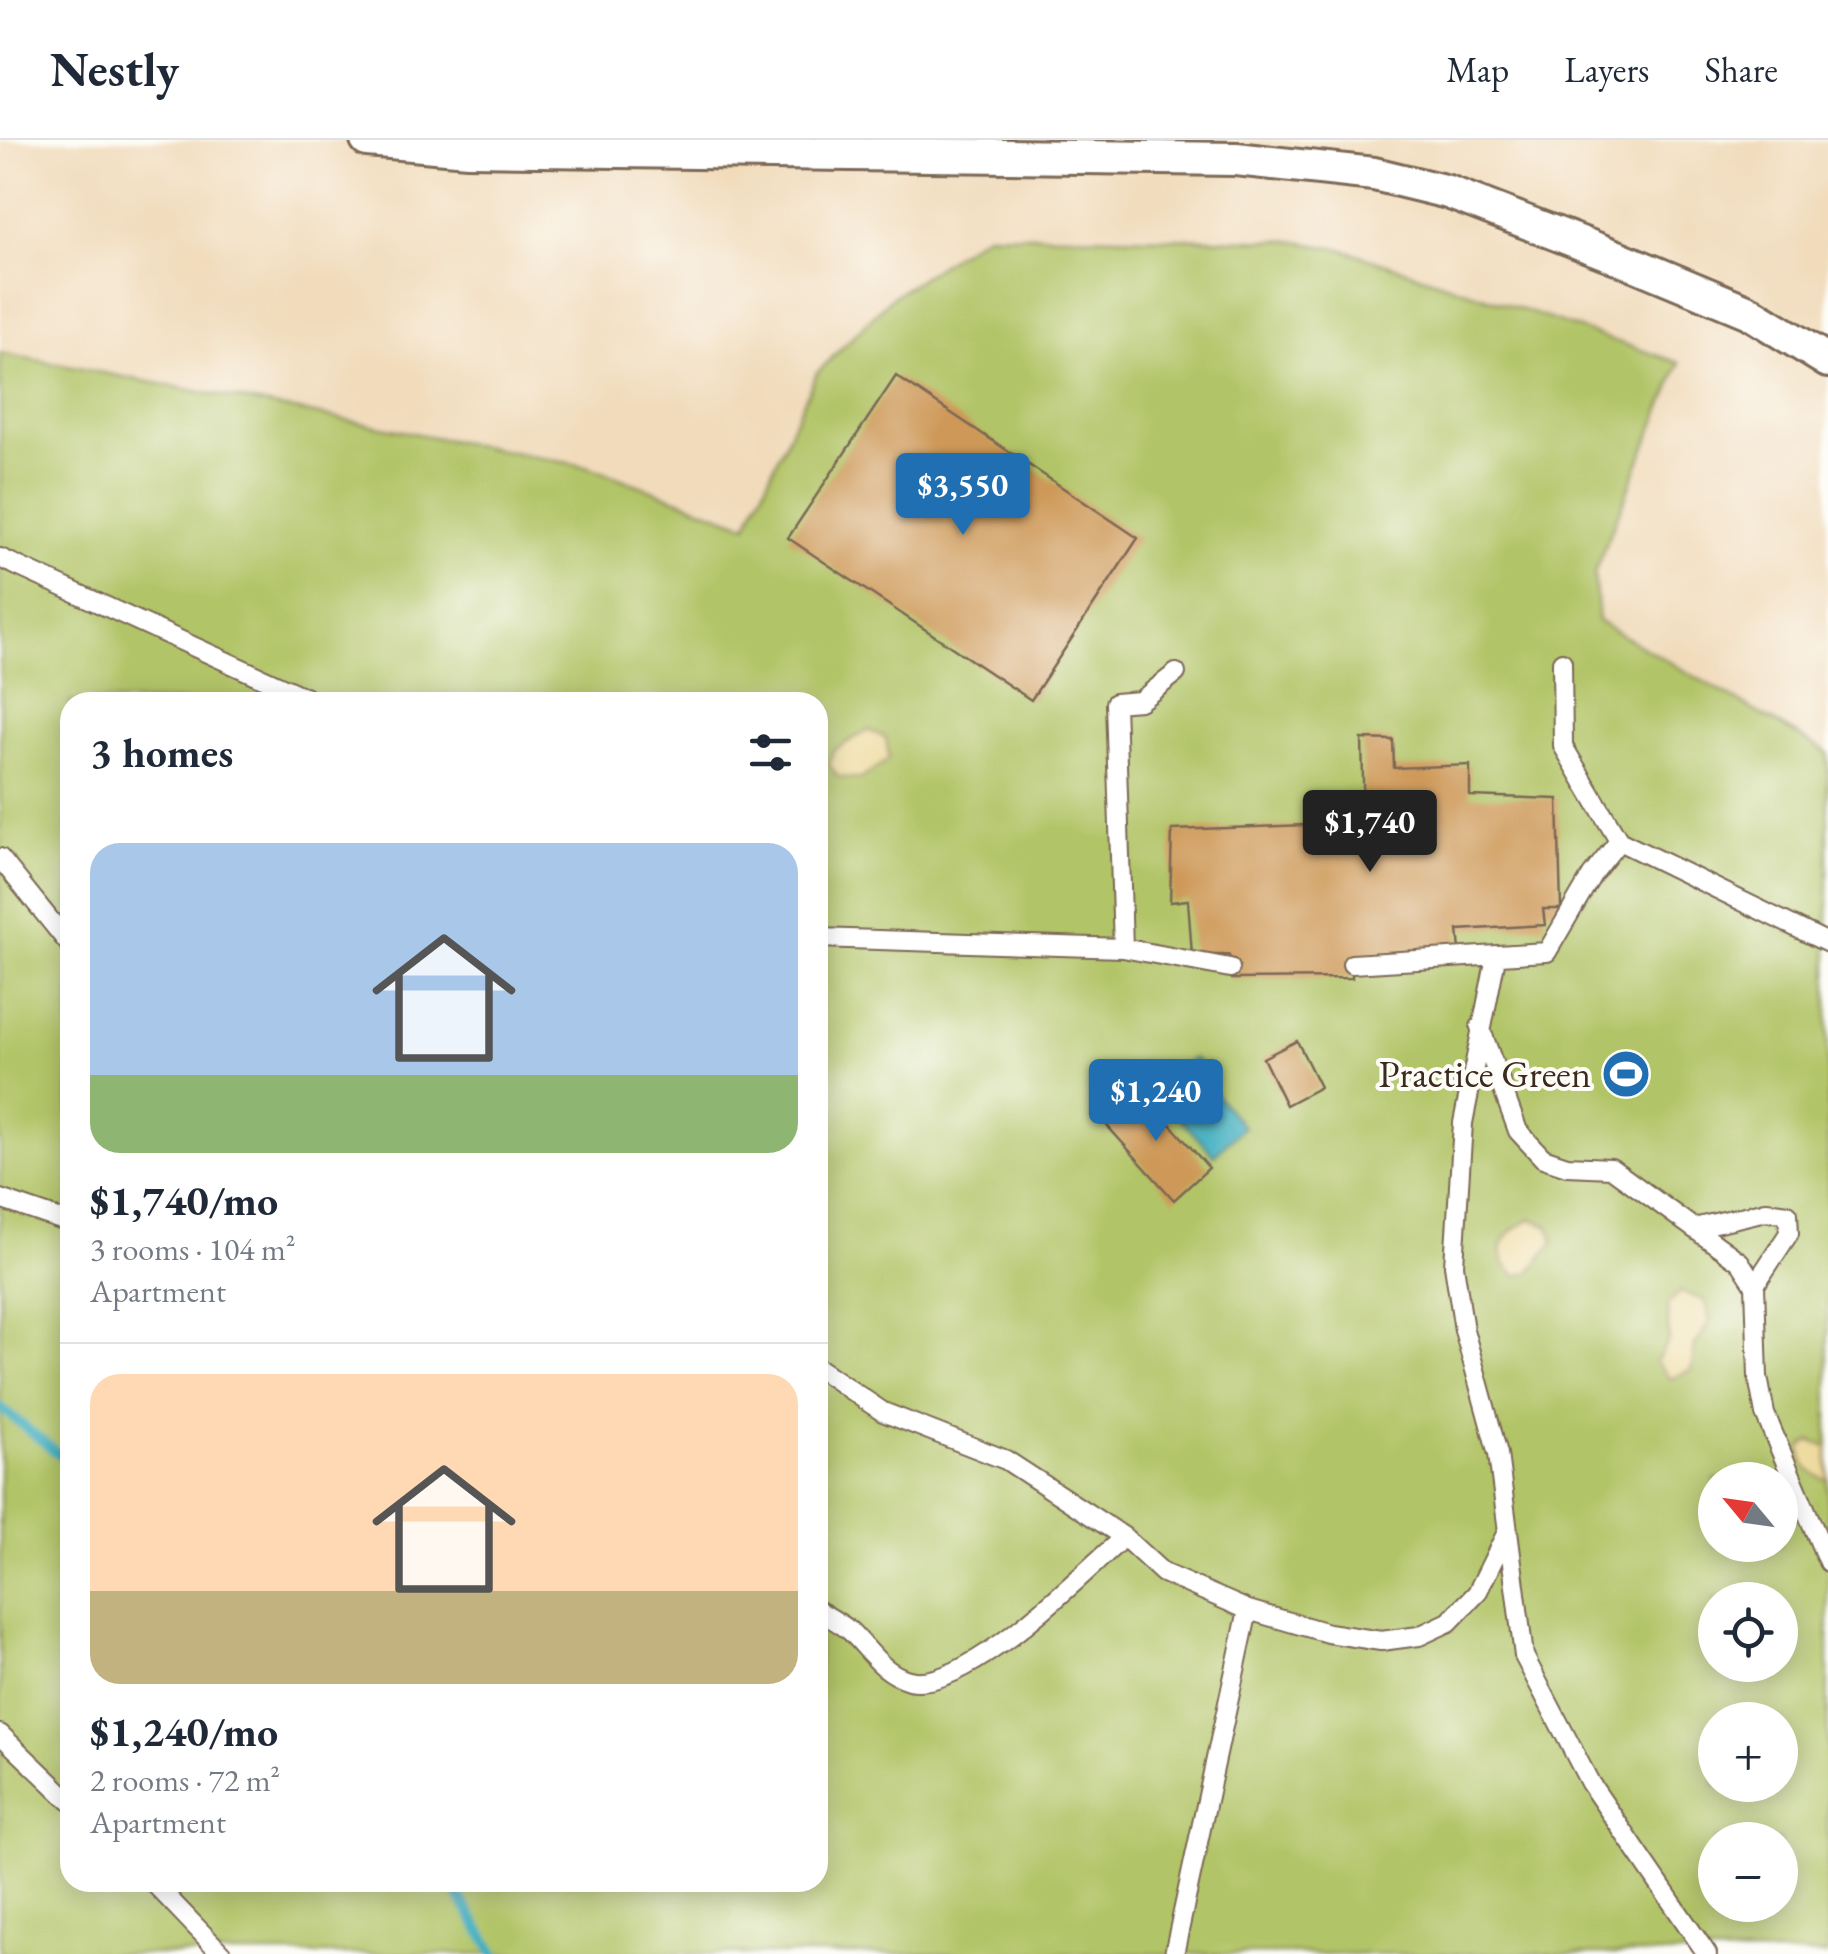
<!DOCTYPE html>
<meta charset="utf-8">
<style>
body{margin:0;font-family:"EB Garamond",serif;background:#f6f6f7;color:#1f2937;height:100vh;display:flex;flex-direction:column;font-size:38px;white-space:nowrap}
*{box-sizing:border-box;margin:0}
p{font-size:32px;color:#747a83}
.icon{flex:none;width:55px;height:55px;fill:none;stroke:currentColor;stroke-width:2;stroke-linecap:round;stroke-linejoin:round}
.map{position:relative;flex:1;overflow:hidden}
.side{position:absolute;left:60px;top:552px;width:768px;height:1200px;display:flex;flex-direction:column;background:#fff;border-radius:30px;box-shadow:0 5px 25px #0003}
.side>*{flex:none}
.needle{width:65px;rotate:299deg}
.buttons{position:absolute;left:1698px;top:1322px;display:grid;gap:20px}
.buttons a{display:grid;place-items:center;width:100px;height:100px;border-radius:50%;background:#fff;box-shadow:0 5px 25px #0003;font-size:50px}
.price{position:absolute;translate:-50% -85px;padding:0 22px;border-radius:10px;background:#1f6fb2;color:#fff;font-size:32px;line-height:65px;filter:drop-shadow(0 2px 5px #0008)}
.price::after{content:'';position:absolute;left:50%;top:60px;width:30px;height:22px;margin-left:-15px;background:inherit;clip-path:polygon(0 0,100% 0,50% 100%)}
.price.current{background:#222;color:#fff}
ul{padding:0;list-style:none}
li{display:grid;align-content:center;gap:20px;height:530px;padding:0 30px}
li+li{border-top:2px solid #e0e1e3}
li span{display:grid;place-items:center;height:310px;border-radius:30px;color:#555}
li>.icon{margin-inline-start:auto}
span .icon{width:180px;height:180px;fill:#fffc;stroke-width:1}
li b{font-size:42px}
h2{display:flex;justify-content:space-between;align-items:center;height:120px;padding:0 30px;font-size:42px}
header{display:flex;align-items:center;gap:60px;box-sizing:border-box;height:140px;padding:0 50px;background:#fff;border-bottom:2px solid #e0e1e3}
header strong{font-size:48px}
nav{display:flex;gap:55px;margin-inline-start:auto;font-size:35px}
.map>svg:first-child{display:block}
.green{fill:#b2c468;stroke:#767743;stroke-width:2.5;fill-rule:evenodd}
.sand{fill:#eeda9e;stroke:#94825e;stroke-width:2.5}
.water{fill:#41aebf;stroke:#3e6c6e;stroke-width:2.5}
.lines{fill:none;stroke-linecap:round;stroke-linejoin:round}
.stream{stroke:#41aebf;stroke-width:10}
.building{fill:#ce9958}
.lane-casing{stroke:#7b6855;stroke-width:22}
.street-casing{stroke:#7b6855;stroke-width:38}
.lane{stroke:#fff;stroke-width:18}
.street{stroke:#fff;stroke-width:32}
.labels{text-anchor:middle;stroke-width:8;stroke-linejoin:round;paint-order:stroke}
.poi-label{font-size:38px;fill:#3b2a1e;stroke:#fdfcf7;text-anchor:end}
</style>
<header>
<strong>Nestly</strong>
<nav><a>Map</a><a>Layers</a><a>Share</a></nav>
</header>
<div class="map">
<svg width="1828" height="1814" viewBox="0 0 1828 1814">
<rect width="100%" height="100%" fill="#fdfcf7"/>
<filter id="ink" filterUnits="userSpaceOnUse"><feTurbulence type="fractalNoise" baseFrequency=".01" numOctaves="2"/><feDisplacementMap in="SourceGraphic" scale="20" xChannelSelector="R" yChannelSelector="G"/><feConvolveMatrix kernelMatrix="1 2 1 2 8 2 1 2 1" color-interpolation-filters="sRGB"/></filter>
<filter id="wash" filterUnits="userSpaceOnUse"><feTurbulence type="fractalNoise" baseFrequency=".0048" numOctaves="4" result="noise"/><feDisplacementMap in="SourceGraphic" scale="40" xChannelSelector="R" yChannelSelector="G"/><feGaussianBlur stdDeviation="2.25" result="paint"/><feColorMatrix in="noise" values="0 0 0 0 0 0 0 0 0 0 0 0 0 0 0 0 0 1.4 0 .05"/><feComposite in="paint" operator="in"/></filter>
<g filter="url(#wash)">
<rect width="100%" height="100%" fill="#f1dbbb"/>
<!-- green -->
<path class="green" d="M986,94L1290,101L1342,109L1680,223L1594,433L1598,481L1828,613V1814H0V213L589,327L747,385L817,233L891,158ZM70,562H818V1742H70ZM1715,1340H1780V1405H1715ZM1715,1460H1780V1525H1715ZM1715,1580H1780V1645H1715ZM1715,1700H1780V1765H1715Z"/>
<!-- sand -->
<path class="sand" d="M868,590L886,598L889,619L861,639L838,637L829,625L833,611Z
M1532,1079L1549,1086L1554,1102L1530,1132L1517,1136C1487,1114 1505,1090 1532,1079Z
M1680,1152L1704,1160L1710,1181L1695,1205L1691,1230L1670,1239L1656,1222L1669,1199L1667,1165Z
M1810,1301L1828,1306V1340C1813,1335 1798,1324 1802,1307Z"/>
<!-- water -->
<path class="water" d="M1193,918L1206,930L1200,936L1243,987L1214,1015L1160,957L1183,936L1179,931Z"/>
<g class="lines">
<!-- stream -->
<path class="stream" d="M0,1267L70,1323
M450,1742L495,1814"/>
</g>
<g id="blocks">
<!-- building -->
<path class="building" d="M896,236L1138,398L1031,560L788,398Z
M1362,599L1393,600L1394,628L1470,625V656L1558,659L1561,769H1543L1545,785L1458,790L1460,810L1352,816V838L1231,839L1229,815H1192L1188,760L1170,762L1172,690L1364,683Z
M1297,901L1320,947L1286,965L1263,918Z
M1138,948L1209,1028L1174,1060L1102,980Z"/>
</g>
</g>
<g filter="url(#ink)">
<use href="#blocks" fill-opacity="0" stroke="#7b6855" stroke-width="2.5"/>
<g class="lines">
<!-- lane casing -->
<g class="lane-casing">
<path id="lane" d="M0,418L315,562
M1562,522L1563,606L1619,701
M0,718L70,805
M818,798L1123,808L1230,828
M1123,808L1115,563L1140,561L1176,533
M1496,817L1463,983L1454,1125L1464,1190L1498,1314L1524,1516L1590,1643L1707,1814
M1352,824L1547,812L1592,735L1619,701L1828,803
M1480,887L1518,991L1543,1018L1567,1026L1611,1028L1740,1122L1755,1145L1758,1237L1765,1274L1828,1422
M0,1059L70,1083
M1694,1088L1766,1071L1788,1074L1789,1093L1755,1145
M818,1228L883,1272L1006,1320L1124,1397L1163,1433L1248,1470L1328,1493L1381,1501L1419,1496L1449,1482L1477,1453L1507,1392
M818,1470C828,1477 841,1483 850,1491C869,1509 882,1533 909,1540C966,1554 1081,1434 1124,1397
M0,1594L70,1661
M153,1742L222,1814
M1174,1814L1248,1470"/>
</g>
<!-- street casing -->
<g class="street-casing">
<path id="street" d="M367,0L468,9L1236,19L1374,34L1448,52L1617,117L1749,172L1828,221"/>
</g>
<!-- lane -->
<use href="#lane" class="lane"/>
<!-- street -->
<use href="#street" class="street"/>
</g>
</g>
<!-- icons -->
<defs>
<g id="stadium-disc" transform="scale(2.5)"><circle r="9.5" fill="#1f6fb2" stroke="#fdfcf7"/><path d="M0-5a6.5 5 0 1 0 0 10a6.5 5 0 1 0 0-10ZM-3.5-1.8h7v3.6h-7Z" fill="#fff"/></g>
</defs>
<g fill-rule="evenodd">
<use href="#stadium-disc" x="1626" y="934"/>
</g>
<g class="labels">
<!-- poi labels -->
<g class="poi-label">
<text x="1591" y="947">Practice Green</text>
</g>
</g>
</svg>
<div class="buttons">
<a><svg class="needle" viewBox="-14 -14 28 28"><path d="M0-13l5 13h-10z" fill="#e53935"/><path d="M0 13l5-13h-10z" fill="#747a83"/></svg></a>
<a><svg class="icon" aria-label="locate" viewBox="0 0 24 24"><circle cx="12" cy="12" r="6"/><path d="M12 2v4M12 18v4M2 12h4M18 12h4"/></svg></a>
<a>+</a>
<a>−</a>
</div>
<b class="price" style="left:963px;top:398px">$3,550</b>
<b class="price current" style="left:1370px;top:735px">$1,740</b>
<b class="price" style="left:1156px;top:1004px">$1,240</b>
<section class="side">
<h2>3 homes<svg class="icon" aria-label="filters" viewBox="0 0 24 24"><path d="M4 7h16M4 17h16"/><circle cx="9" cy="7" r="2"/><circle cx="15" cy="17" r="2"/></svg></h2>
<ul>
<li><span style="background:linear-gradient(#a9c7e8 75%,#8fb573 0)"><svg class="icon" aria-label="home" viewBox="0 0 24 24"><path d="M3 11l9-7 9 7M6 9v11h12V9"/></svg></span><div><b>$1,740/mo</b><p>3 rooms · 104 m²</p><p>Apartment</p></div></li>
<li><span style="background:linear-gradient(#ffd9b3 70%,#c2b280 0)"><svg class="icon" aria-label="home" viewBox="0 0 24 24"><path d="M3 11l9-7 9 7M6 9v11h12V9"/></svg></span><div><b>$1,240/mo</b><p>2 rooms · 72 m²</p><p>Apartment</p></div></li>
</ul>
</section>
</div>
